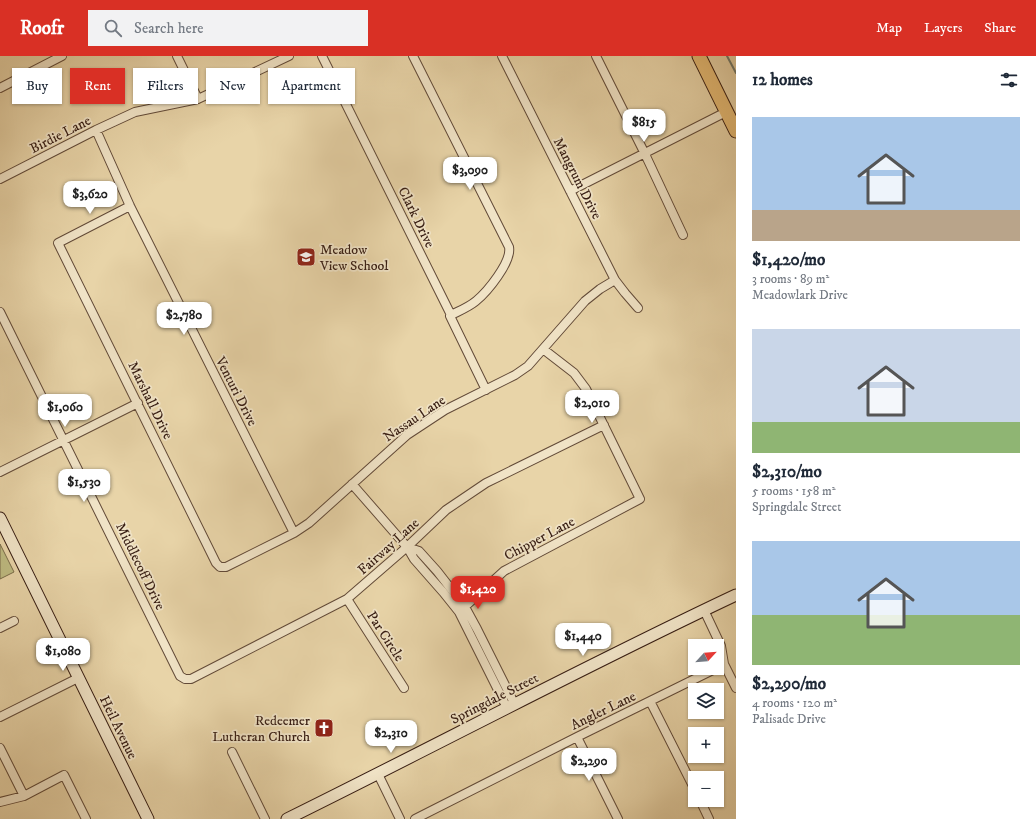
<!DOCTYPE html>
<meta charset="utf-8">
<style>
body{margin:0;font-family:"IM FELL DW Pica",serif;background:#f2f2f3;color:#1f2937;height:100vh;display:flex;flex-direction:column;font-size:15px;white-space:nowrap}
*{box-sizing:border-box;margin:0}
p{font-size:13px;color:#747a83}
.icon{flex:none;width:22px;height:22px;fill:none;stroke:currentColor;stroke-width:2;stroke-linecap:round;stroke-linejoin:round}
.map{position:relative;flex:1;overflow:hidden}
.panel{display:flex;flex-direction:column;background:#fff;width:300px}
.panel>*{flex:none}
.top-card{position:absolute;left:12px;top:12px;width:380px;height:36px;display:flex;gap:8px}
.needle{width:26px;rotate:64deg}
.tools{position:absolute;left:688px;top:583px;display:grid;gap:8px}
.tools a{display:grid;place-items:center;width:36px;height:36px;border-radius:0px;background:#fff;box-shadow:0 1px 3px #0004;font-size:20px}
.price{position:absolute;translate:-50% -34px;padding:0 9px;border-radius:8px;background:#fff;color:#222;font-size:13px;line-height:26px;filter:drop-shadow(0 1px 2px #0008)}
.price::after{content:'';position:absolute;left:50%;top:24px;width:12px;height:9px;margin-left:-6px;background:inherit;clip-path:polygon(0 0,100% 0,50% 100%)}
.price.selected{background:#d93025;color:#fff}
ul{padding:0;list-style:none}
li{display:grid;align-content:center;gap:8px;height:212px;padding:0 16px}
li span{display:grid;place-items:center;height:124px;border-radius:0px;color:#555}
li>.icon{margin-inline-start:auto}
span .icon{width:72px;height:72px;fill:#fffc;stroke-width:1}
li b{font-size:17px}
h2{display:flex;justify-content:space-between;align-items:center;height:48px;padding:0 16px;font-size:17px}
.chip{padding:0 14px;border-radius:0px;background:#fff;box-shadow:0 1px 3px #0004;font-size:14px;line-height:36px}
.chip.selected{background:#d93025;color:#fff}
header{display:flex;align-items:center;gap:24px;box-sizing:border-box;height:56px;padding:0 20px;background:#d93025;color:#fff}
header strong{font-size:19px}
nav{display:flex;gap:22px;margin-inline-start:auto;font-size:14px}
.search{width:280px;height:36px;background:#f2f2f3;display:flex;align-items:center;gap:10px;box-sizing:border-box;padding:0 14px;border-radius:0px;color:#747a83;font-size:15px}
main{display:flex;flex:1;min-height:0}
.map>svg:first-child{display:block}
.green{fill:#bebb82;stroke:#7a6c4a}
.lines{fill:none;stroke-linecap:round;stroke-linejoin:round}
.stream{stroke:#707a6d;stroke-width:2}
.street-casing{stroke:#624a38;stroke-width:10}
.secondary-casing{stroke:#361c12;stroke-width:13}
.primary-casing{stroke:#361c12;stroke-width:15}
.street{stroke:#f0e3c6;stroke-width:8}
.secondary{stroke:#f0e3c6;stroke-width:11}
.primary{stroke:#e4ba74;stroke-width:13}
.labels{text-anchor:middle;stroke-width:3.5;stroke-linejoin:round;paint-order:stroke}
.street-label{font-size:14px;fill:#361c12;stroke:#f0e3c6}
.poi-label{font-size:14px;fill:#361c12;stroke:#f0e3c6;text-anchor:start}
</style>
<header>
<strong>Roofr</strong>
<div class="search"><svg class="icon" aria-label="search" viewBox="0 0 24 24"><circle cx="10" cy="10" r="6"/><path d="M15 15l6 6"/></svg>Search here</div>
<nav><a>Map</a><a>Layers</a><a>Share</a></nav>
</header>
<main>
<div class="map">
<svg width="736" height="763" viewBox="0 0 736 763">
<rect width="100%" height="100%" fill="#e8d4a8"/>
<filter id="stains"><feTurbulence type="fractalNoise" baseFrequency=".005" numOctaves="4"/><feColorMatrix values="0 0 0 0 .2 0 0 0 0 .09 0 0 0 0 .02 0 0 0 .5 -.17"/></filter>
<radialGradient id="worn" r=".72"><stop offset=".6" stop-color="#630" stop-opacity="0"/><stop offset="1" stop-color="#630" stop-opacity=".3"/></radialGradient>
<!-- green -->
<path class="green" d="M0,488L14,516L0,523Z"/>
<g class="lines">
<!-- stream -->
<path class="stream" d="M727,0L736,17"/>
<!-- street casing -->
<g class="street-casing">
<path id="street" d="M177,0L198,43
M322,0L451,259L450,260L486,334
M413,0L509,191C512,206 487,236 476,245C469,251 459,255 451,259
M502,0L615,224L625,237L638,252
M596,0L645,98L683,179
M0,32L62,0
M96,74L130,150L294,477
M0,123L96,74L135,56L198,43L289,0
M570,135L726,56
M130,150L58,187L216,507L220,511H226L294,477L309,467L407,379L445,354L515,319L528,310L585,245L600,233L615,224
M0,256L180,620L185,623H191L347,543L407,491L446,454L486,427L604,369
M0,416L138,347
M352,428L407,491L414,503L443,536L459,556L507,652
M407,491L419,495L437,515L465,551L477,573L515,649
M347,543L404,632
M704,554L721,590L724,608L736,632
M459,556L504,515L640,443L586,333L574,317L543,293
M0,572L14,565
M650,645L695,734
M0,661L78,622
M577,681L618,763
M0,692L24,740
M232,696L265,763
M378,718L400,763
M700,744L709,763
M0,746L24,740L64,719L86,763
M415,763L577,681L717,612"/>
</g>
<!-- secondary casing -->
<g class="secondary-casing">
<path id="secondary" d="M0,462L148,763
M287,763C437,689 585,610 736,539"/>
</g>
<!-- primary casing -->
<g class="primary-casing">
<path id="primary" d="M699,0L736,75"/>
</g>
<!-- street -->
<use href="#street" class="street"/>
<!-- secondary -->
<use href="#secondary" class="secondary"/>
<!-- primary -->
<use href="#primary" class="primary"/>
</g>
<!-- icons -->
<defs>
<g id="school-square" transform="scale(1)"><rect x="-9" y="-9" width="18" height="18" rx="4" fill="#8f2418" stroke="#f0e3c6"/><path d="M0-5L7-2L0 1L-7-2ZM-4 1L0 2.5L4 1V4Q0 6-4 4Z" fill="#fff"/></g>
<g id="church-square" transform="scale(1)"><rect x="-9" y="-9" width="18" height="18" rx="4" fill="#8f2418" stroke="#f0e3c6"/><path d="M-1.2-6h2.4v3.5h3.3v2.4h-3.3V6h-2.4V-.1h-3.3v-2.4h3.3Z" fill="#fff"/></g>
</defs>
<g fill-rule="evenodd">
<use href="#school-square" x="306" y="201"/>
<use href="#church-square" x="324" y="672"/>
</g>
<g class="labels">
<!-- street labels -->
<g class="street-label">
<text transform="translate(60 78) rotate(-27)" y="5">Birdie Lane</text>
<text transform="translate(578 122) rotate(63)" y="5">Mangrum Drive</text>
<text transform="translate(417 161) rotate(64)" y="5">Clark Drive</text>
<text transform="translate(237 335) rotate(63)" y="5">Venturi Drive</text>
<text transform="translate(151 344) rotate(64)" y="5">Marshall Drive</text>
<text transform="translate(414 362) rotate(-34)" y="5">Nassau Lane</text>
<text transform="translate(539 482) rotate(-28)" y="5">Chipper Lane</text>
<text transform="translate(388 490) rotate(-42)" y="5">Fairway Lane</text>
<text transform="translate(141 510) rotate(64)" y="5">Middlecoff Drive</text>
<text transform="translate(386 580) rotate(57)" y="5">Par Circle</text>
<text transform="translate(494 642) rotate(-27)" y="5">Springdale Street</text>
<text transform="translate(603 654) rotate(-26)" y="5">Angler Lane</text>
<text transform="translate(119 671) rotate(64)" y="5">Heil Avenue</text>
</g>
<!-- poi labels -->
<g class="poi-label">
<text x="320" y="198">Meadow<tspan x="320" dy="16">View School</tspan></text>
<text x="310" y="669" text-anchor="end">Redeemer<tspan x="310" dy="16">Lutheran Church</tspan></text>
</g>
</g>
<rect width="100%" height="100%" filter="url(#stains)"/>
<rect width="100%" height="100%" fill="url(#worn)"/>
</svg>
<div class="tools">
<a><svg class="needle" viewBox="-14 -14 28 28"><path d="M0-13l5 13h-10z" fill="#e53935"/><path d="M0 13l5-13h-10z" fill="#747a83"/></svg></a>
<a><svg class="icon" aria-label="layers" viewBox="0 0 24 24"><path d="M12 4l9 5-9 5-9-5zM3 14l9 5 9-5"/></svg></a>
<a>+</a>
<a>−</a>
</div>
<b class="price" style="left:644px;top:87px">$815</b>
<b class="price" style="left:470px;top:135px">$3,090</b>
<b class="price" style="left:90px;top:159px">$3,620</b>
<b class="price" style="left:184px;top:280px">$2,780</b>
<b class="price" style="left:592px;top:368px">$2,010</b>
<b class="price" style="left:65px;top:372px">$1,060</b>
<b class="price" style="left:84px;top:447px">$1,530</b>
<b class="price selected" style="left:478px;top:554px">$1,420</b>
<b class="price" style="left:583px;top:601px">$1,440</b>
<b class="price" style="left:63px;top:616px">$1,080</b>
<b class="price" style="left:391px;top:698px">$2,310</b>
<b class="price" style="left:589px;top:726px">$2,290</b>
<div class="top-card">
<a class="chip">Buy</a>
<a class="chip selected">Rent</a>
<a class="chip">Filters</a>
<a class="chip">New</a>
<a class="chip">Apartment</a>
</div>
</div>
<section class="panel">
<h2>12 homes<svg class="icon" aria-label="filters" viewBox="0 0 24 24"><path d="M4 7h16M4 17h16"/><circle cx="9" cy="7" r="2"/><circle cx="15" cy="17" r="2"/></svg></h2>
<ul>
<li><span style="background:linear-gradient(#a9c7e8 75%,#b9a48a 0)"><svg class="icon" aria-label="home" viewBox="0 0 24 24"><path d="M3 11l9-7 9 7M6 9v11h12V9"/></svg></span><div><b>$1,420/mo</b><p>3 rooms · 89 m²</p><p>Meadowlark Drive</p></div></li>
<li><span style="background:linear-gradient(#c9d6e8 75%,#8fb573 0)"><svg class="icon" aria-label="home" viewBox="0 0 24 24"><path d="M3 11l9-7 9 7M6 9v11h12V9"/></svg></span><div><b>$2,310/mo</b><p>5 rooms · 158 m²</p><p>Springdale Street</p></div></li>
<li><span style="background:linear-gradient(#a9c7e8 60%,#8fb573 0)"><svg class="icon" aria-label="home" viewBox="0 0 24 24"><path d="M3 11l9-7 9 7M6 9v11h12V9"/></svg></span><div><b>$2,290/mo</b><p>4 rooms · 120 m²</p><p>Palisade Drive</p></div></li>
</ul>
</section>
</main>
